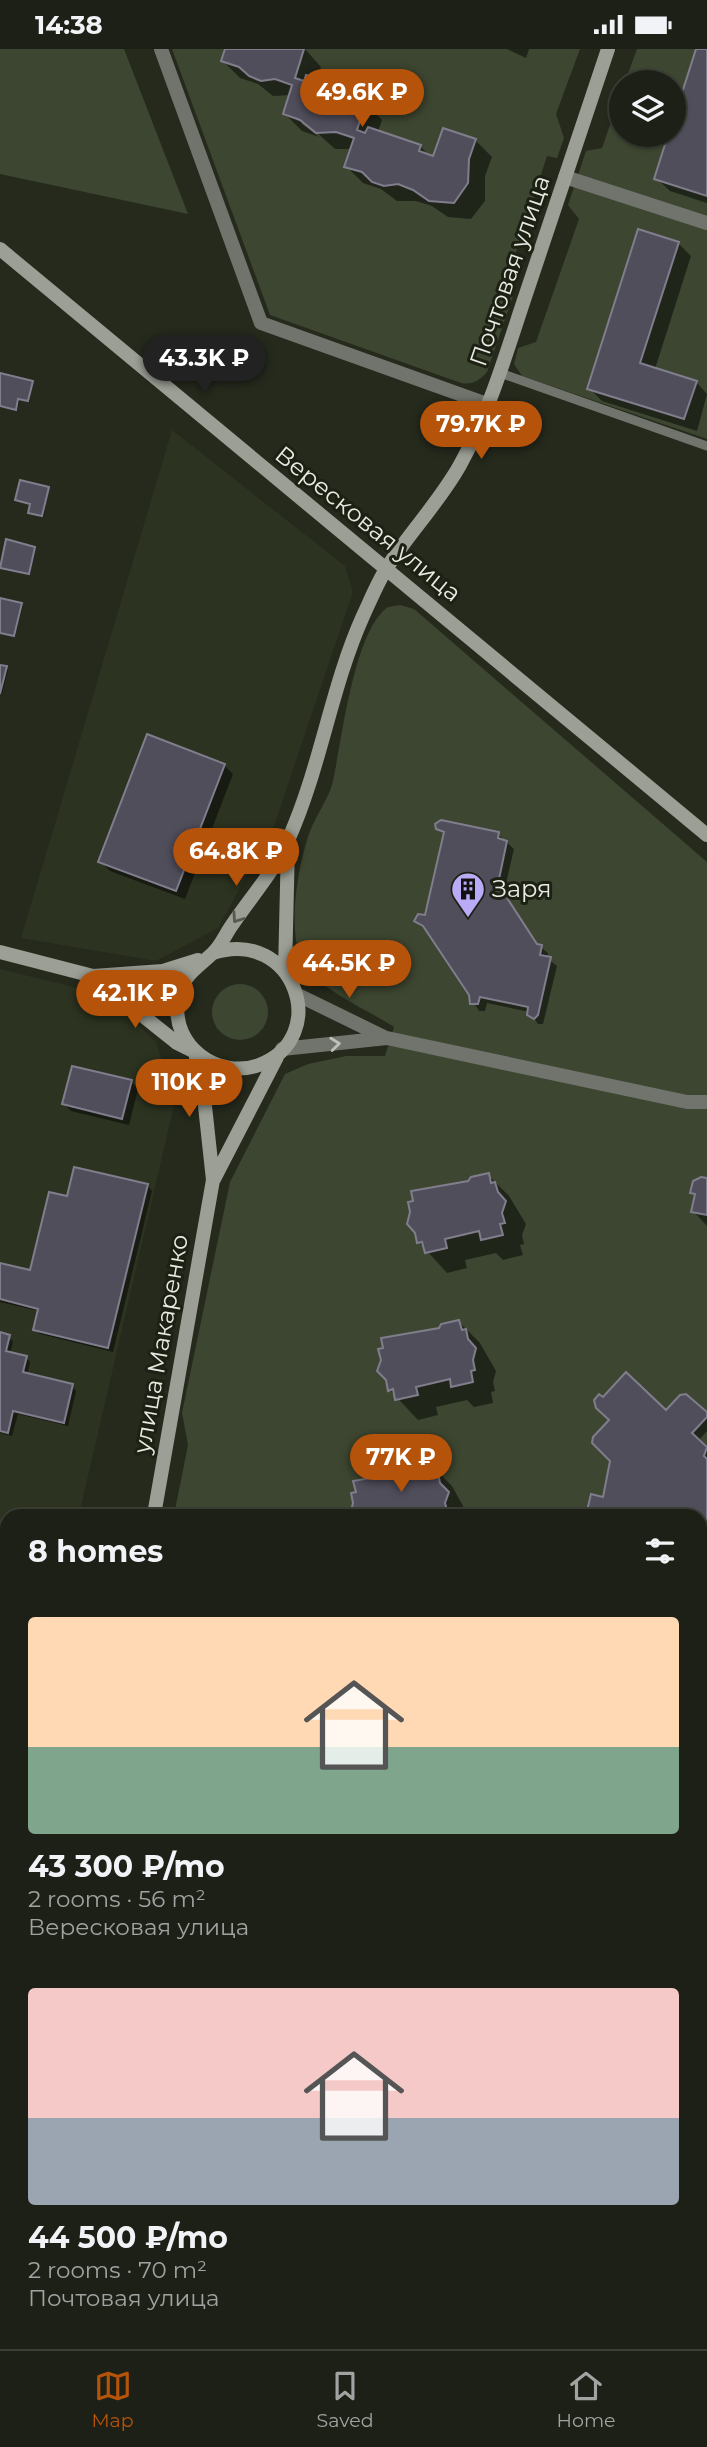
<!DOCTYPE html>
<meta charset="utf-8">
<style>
body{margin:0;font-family:Montserrat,sans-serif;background:#25281f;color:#f1f3f6;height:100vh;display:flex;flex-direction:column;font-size:26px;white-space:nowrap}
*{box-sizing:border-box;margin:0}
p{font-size:23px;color:#a0a3a1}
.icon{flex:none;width:38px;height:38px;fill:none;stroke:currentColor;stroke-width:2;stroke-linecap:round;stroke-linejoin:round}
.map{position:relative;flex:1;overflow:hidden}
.sheet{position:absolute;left:0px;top:1460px;width:707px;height:842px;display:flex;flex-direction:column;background:#1c2016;border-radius:21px 21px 0 0;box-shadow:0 2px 5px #0004,0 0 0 2px #3a3e35}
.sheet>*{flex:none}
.fabs{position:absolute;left:609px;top:21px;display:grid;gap:14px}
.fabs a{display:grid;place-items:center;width:77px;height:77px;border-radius:50%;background:#1c2016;box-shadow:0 2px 5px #0004,0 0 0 2px #3a3e35;font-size:35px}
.price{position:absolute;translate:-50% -60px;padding:0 16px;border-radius:24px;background:#b45309;color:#fff;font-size:23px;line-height:46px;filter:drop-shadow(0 2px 4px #0008)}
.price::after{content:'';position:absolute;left:50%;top:42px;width:21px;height:16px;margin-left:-10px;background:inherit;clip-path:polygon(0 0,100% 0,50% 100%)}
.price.on{background:#222;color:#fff}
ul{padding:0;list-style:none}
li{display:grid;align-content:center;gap:14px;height:371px;padding:0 28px}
li span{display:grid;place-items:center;height:217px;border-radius:7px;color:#555}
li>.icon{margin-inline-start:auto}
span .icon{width:126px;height:126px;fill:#fffc;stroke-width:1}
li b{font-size:30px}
h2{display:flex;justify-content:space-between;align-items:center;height:84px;padding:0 28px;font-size:30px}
.status{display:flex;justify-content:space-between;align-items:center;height:49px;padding:0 35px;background:#1c2016;direction:ltr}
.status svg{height:19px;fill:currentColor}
.tabs{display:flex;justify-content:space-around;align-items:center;height:98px;border-top:2px solid #3a3e35;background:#1c2016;font-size:19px;color:#a0a3a1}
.tabs a{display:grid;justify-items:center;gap:4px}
.tabs .on{color:#b45309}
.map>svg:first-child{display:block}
.built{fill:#2c3320}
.green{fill:#3d4630}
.shadow{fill:#0007}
.building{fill:#514e5c;stroke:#807d8d;stroke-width:2}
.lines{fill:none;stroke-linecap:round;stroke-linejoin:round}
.lane{stroke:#71746d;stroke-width:9}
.street{stroke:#71746d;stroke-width:14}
.secondary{stroke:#9b9f95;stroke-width:14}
.oneway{stroke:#555a4e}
.oneway2{stroke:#bec1ba}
.labels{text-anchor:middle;stroke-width:6;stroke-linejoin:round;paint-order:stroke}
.street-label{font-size:24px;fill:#e8ebe3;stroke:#1c2114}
.poi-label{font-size:24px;fill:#e8ebe3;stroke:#1c2114;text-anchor:start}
</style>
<div class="status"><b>14:38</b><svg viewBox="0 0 49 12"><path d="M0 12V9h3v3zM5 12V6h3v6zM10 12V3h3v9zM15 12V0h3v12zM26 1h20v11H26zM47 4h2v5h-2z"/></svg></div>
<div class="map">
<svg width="707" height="2300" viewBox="0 0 707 2300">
<rect width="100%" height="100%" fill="#252a1d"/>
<!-- built -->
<path class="built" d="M172,381L345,517L353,543L274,777L218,879L156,912L21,889Z
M0,920L106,946L156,993L175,1052L79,1466H7V1779L0,1809Z
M707,2073V2300H86L98,2294H700V2075Z"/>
<!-- green -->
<path class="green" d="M0,0H124L188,165L0,125Z
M172,0H580L556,65L564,89L557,109L547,107L504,240L513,247L487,323C479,332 472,336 461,334L270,266Z
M637,0H707V390L522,327L514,315L518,299L536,293L579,170L568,156L586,102L602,99L621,44V86H674V33H625Z
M400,556L414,560L707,813V1869L700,1871V1466H174L188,1396L182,1364L230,1133L285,1025L308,1015L346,1007H385L394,978C369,961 307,936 299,905C289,872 298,817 309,785C315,767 329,750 333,732C342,691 354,581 388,558Z
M212 963a28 28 0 1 1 56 0a28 28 0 1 1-56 0Z
M707,1991V2065L700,2067V1993Z
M7,2272V2294H80L67,2300H0V2283Z"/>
<!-- shadow -->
<path class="shadow" d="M227,0H305L321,18L316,31L358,45L382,71L378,83L420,97L430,108L434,109L475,91L492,108L485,127V152L471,170L448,168L432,157L416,152H397L381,140L363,134L346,117L352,100H335L302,70V75L319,88L302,82L285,65L291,46L273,47L258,35L240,29L223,12Z
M507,0H529L526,9Z
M698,0H707V154L670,142L656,129L670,86H674V75Z
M678,194L691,207L655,320L696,333L707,345L697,382L602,352L589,339Z
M0,326L32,333L30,353L20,351L17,362L0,358Z
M48,440L44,468L31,465L32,455L17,451Z
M34,499L30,526L1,518Z
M0,551L23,557L15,588L1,583Z
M0,618L8,621L2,645H0Z
M224,716L233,725L185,850L110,822L101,813Z
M438,779L498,785L514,800L504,843L539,897L548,904L547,909L557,917L543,975H538L530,963L487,954L485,962H479L429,882L417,873L427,867L445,786Z
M131,1033L138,1040L129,1076L71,1062L64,1055Z
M76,1120L148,1137L152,1142L113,1303L40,1285L35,1281L39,1262L0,1253V1215L31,1223L68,1149Z
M488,1126L509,1147L526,1175L522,1186L524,1195L520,1196L523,1206L503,1211L496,1204L465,1211L467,1219L447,1224L419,1193L469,1133Z
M707,1131V1177L693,1162L696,1147L692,1143Z
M459,1273L480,1294L496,1322L493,1333L495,1342L491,1343L493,1354L474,1358L467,1351L436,1358L438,1366L418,1371L390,1341L440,1281Z
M0,1285L13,1292L10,1305L26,1309L30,1313L27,1326L72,1337L76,1342L68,1377L18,1365L12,1387L0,1384Z
M666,1363L707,1365V1382L698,1392L707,1401V1511L703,1508L700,1510V1466H588L593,1447L604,1450Z
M431,1416L452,1437L468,1466L352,1465L412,1424Z"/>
<!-- building -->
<path class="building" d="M225,0H304L295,29L304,32L306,26L359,43L357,50L366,53L357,81L365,84L368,78L421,96L419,102L433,107L443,79L476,90L469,110L468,134L454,154L429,152L413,141L398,135L384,137L372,133L362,123L344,118L354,89L336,83L316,84L300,71L283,65L292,36L275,30L261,32L249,27L239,18L221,12Z
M696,0H707V147L654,130L668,86H674V69Z
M638,180L679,193L640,314L697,332L684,370L587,340Z
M0,324L33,332L28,352L18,350L16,361L0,357Z
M20,431L49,438L42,467L28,464L30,455L15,451Z
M6,490L35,498L29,525L0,519Z
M0,549L22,554L14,587L0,584Z
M0,616L7,617L0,645Z
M147,685L225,715L176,842L98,813Z
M441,771L499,783L498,789L507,792L498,835L537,895L542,896L540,906L551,908L538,966L534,970L527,966L528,958L480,948L478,955H470L469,946L423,877L414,872L418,865L425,866L444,783L436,780L435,775Z
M72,1017L132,1031L122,1070L62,1055Z
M74,1118L148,1135L108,1299L33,1281L38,1260L0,1250V1214L30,1221L49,1143L67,1147Z
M489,1124L491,1134L495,1133L498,1143L506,1152L502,1164L505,1174L500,1175L503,1186L481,1191L479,1182L445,1190L447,1199L425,1204L422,1193L417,1194L415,1184L407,1175L410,1163L408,1153L413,1152L411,1142L468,1132L471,1128Z
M701,1128L707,1129V1166L691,1163L695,1145L690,1144L693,1132Z
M459,1271L462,1281L466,1280L468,1290L476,1299L473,1311L475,1321L471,1322L473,1333L451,1338L450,1330L416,1338L418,1346L395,1351L393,1340L388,1342L386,1331L377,1322L381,1311L378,1300L383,1299L381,1289L439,1279L441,1275Z
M0,1283L10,1286L6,1302L27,1307L23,1323L73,1335L64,1374L13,1362L8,1384L0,1382Z
M626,1323L666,1361L680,1346L686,1345L707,1363V1368L692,1384L707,1398L704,1407L707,1410V1502L702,1508L700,1466H586L591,1445L603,1448L610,1412L592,1394L593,1388L609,1371L596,1359L594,1351L599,1345L603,1348Z
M431,1414L434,1425L438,1423L440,1434L449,1443L445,1454L448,1465L350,1466L353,1454L351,1444L356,1443L353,1432L411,1422L413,1418Z
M204,2294H286L288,2300H191Z"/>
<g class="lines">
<!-- lane -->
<path class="lane" d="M500,324L707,397"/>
<!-- street -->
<path class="street" d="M161,0L261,274L487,355
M565,128L707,174
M296,945L386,989
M282,1000L387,989L687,1053H707
M700,1883L707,1881"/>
<!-- secondary -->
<path class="secondary" d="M0,200L707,786
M0,903L93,927L177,994L195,1003L204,1048L213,1131L154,1466
M213,904C294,878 333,988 259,1016C218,1031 171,997 178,952C181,927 196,920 213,904C221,897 226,884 232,876C251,848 276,820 289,789C321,717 331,638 363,567C371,550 378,532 388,517C410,483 440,452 460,416C490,362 507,301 527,242C554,161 581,81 608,0
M285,922L288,795
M93,927L163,922L198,911
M214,1130L277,1008
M0,2140L7,2111"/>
</g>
<!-- one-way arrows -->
<defs><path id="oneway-chevron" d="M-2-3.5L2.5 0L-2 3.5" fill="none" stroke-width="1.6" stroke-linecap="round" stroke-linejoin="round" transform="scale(1.75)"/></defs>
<use class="oneway" href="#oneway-chevron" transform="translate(237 869) rotate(124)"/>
<use class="oneway2" href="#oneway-chevron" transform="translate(335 995) rotate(-6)"/>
<!-- icons -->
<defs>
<g id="building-pin" transform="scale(1.75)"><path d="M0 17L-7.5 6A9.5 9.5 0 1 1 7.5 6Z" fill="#bbaaf6" stroke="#1c2114"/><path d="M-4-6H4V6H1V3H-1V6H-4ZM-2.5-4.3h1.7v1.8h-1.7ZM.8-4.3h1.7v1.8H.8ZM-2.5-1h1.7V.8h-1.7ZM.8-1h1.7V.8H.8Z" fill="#111"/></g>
</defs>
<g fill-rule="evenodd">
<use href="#building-pin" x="468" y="840"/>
</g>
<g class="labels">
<!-- street labels -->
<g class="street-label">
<text transform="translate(510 222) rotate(-71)" y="8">Почтовая улица</text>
<text transform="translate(368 475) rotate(39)" y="8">Вересковая улица</text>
<text transform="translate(161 1295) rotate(-80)" y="8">улица Макаренко</text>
</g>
<!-- poi labels -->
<g class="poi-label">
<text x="492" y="848">Заря</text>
</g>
</g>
</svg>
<div class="fabs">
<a><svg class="icon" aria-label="layers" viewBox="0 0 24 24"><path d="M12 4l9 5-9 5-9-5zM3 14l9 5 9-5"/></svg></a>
</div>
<b class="price" style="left:362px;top:80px">49.6K ₽</b>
<b class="price on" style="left:204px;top:346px">43.3K ₽</b>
<b class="price" style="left:481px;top:412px">79.7K ₽</b>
<b class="price" style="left:236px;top:839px">64.8K ₽</b>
<b class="price" style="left:349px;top:951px">44.5K ₽</b>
<b class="price" style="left:135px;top:981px">42.1K ₽</b>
<b class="price" style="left:189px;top:1070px">110K ₽</b>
<b class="price" style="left:401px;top:1445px">77K ₽</b>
<section class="sheet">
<h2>8 homes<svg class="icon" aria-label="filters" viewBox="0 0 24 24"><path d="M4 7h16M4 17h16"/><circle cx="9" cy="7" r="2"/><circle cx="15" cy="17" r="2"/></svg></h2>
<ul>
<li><span style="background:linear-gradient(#ffd9b3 60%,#7fa58c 0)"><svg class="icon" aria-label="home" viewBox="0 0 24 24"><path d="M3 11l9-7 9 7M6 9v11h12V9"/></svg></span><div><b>43 300 ₽/mo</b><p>2 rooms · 56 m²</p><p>Вересковая улица</p></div></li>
<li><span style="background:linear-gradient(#f6c9c9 60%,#9aa5b1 0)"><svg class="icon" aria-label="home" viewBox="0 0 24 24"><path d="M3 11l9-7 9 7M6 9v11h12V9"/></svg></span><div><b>44 500 ₽/mo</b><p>2 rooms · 70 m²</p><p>Почтовая улица</p></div></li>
</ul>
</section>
</div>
<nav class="tabs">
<a class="on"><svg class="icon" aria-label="map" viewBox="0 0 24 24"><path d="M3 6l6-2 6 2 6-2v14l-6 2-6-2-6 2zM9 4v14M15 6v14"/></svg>Map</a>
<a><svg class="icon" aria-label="saved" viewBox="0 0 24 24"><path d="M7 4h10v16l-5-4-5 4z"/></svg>Saved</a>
<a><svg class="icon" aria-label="home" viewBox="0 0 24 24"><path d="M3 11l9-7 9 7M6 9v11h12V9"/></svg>Home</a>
</nav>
